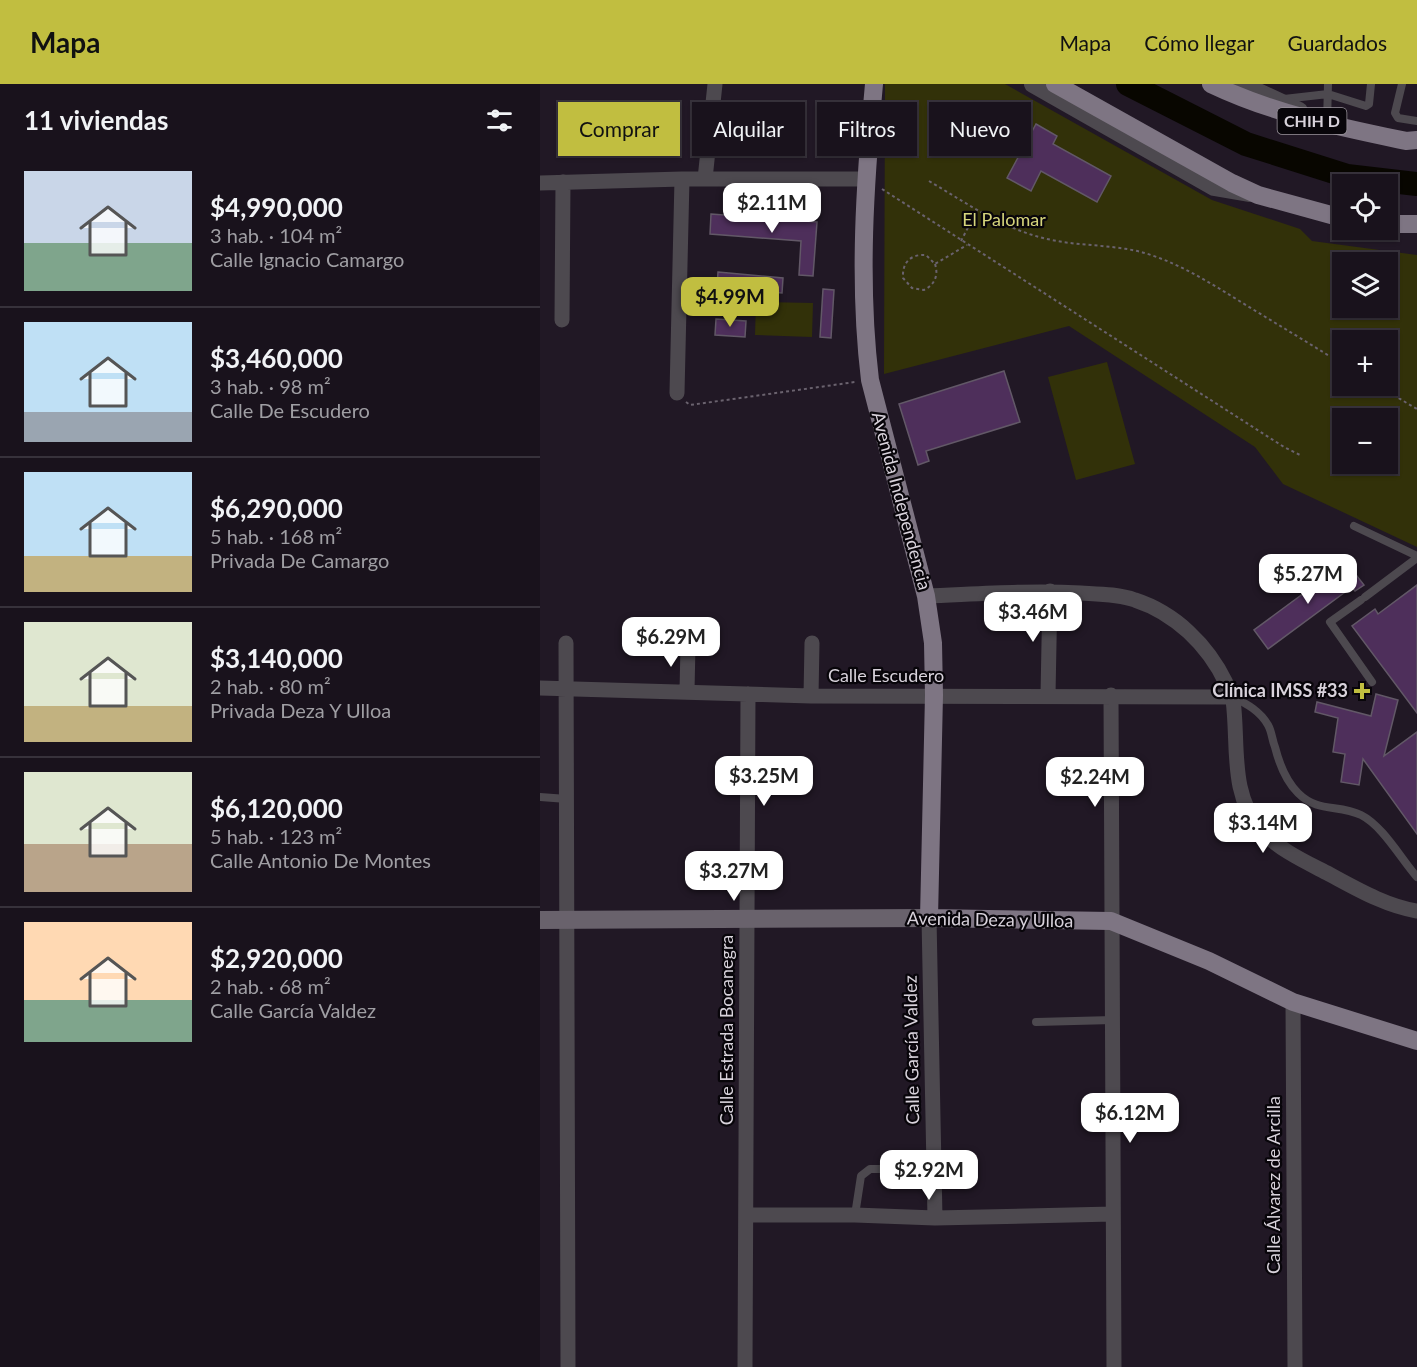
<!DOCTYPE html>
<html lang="es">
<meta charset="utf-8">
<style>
body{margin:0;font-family:Lato,sans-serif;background:#221b25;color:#f1f3f6;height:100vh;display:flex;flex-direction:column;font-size:22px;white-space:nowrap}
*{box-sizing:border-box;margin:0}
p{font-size:20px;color:#9f9ea3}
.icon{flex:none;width:33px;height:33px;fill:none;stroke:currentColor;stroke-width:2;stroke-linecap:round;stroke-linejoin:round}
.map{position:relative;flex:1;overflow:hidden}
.side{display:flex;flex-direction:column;background:#19121c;width:540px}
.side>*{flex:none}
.hud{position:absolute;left:18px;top:18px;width:570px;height:54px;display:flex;gap:12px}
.fabs{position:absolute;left:792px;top:90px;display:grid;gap:12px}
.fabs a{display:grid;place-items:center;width:66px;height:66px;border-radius:0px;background:#19121c;box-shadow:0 2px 4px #0004,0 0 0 2px #37323b;font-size:30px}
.price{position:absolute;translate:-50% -51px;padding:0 14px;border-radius:12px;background:#fff;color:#222;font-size:20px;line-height:39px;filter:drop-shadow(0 2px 3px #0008)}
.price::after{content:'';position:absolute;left:50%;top:36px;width:18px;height:14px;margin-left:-9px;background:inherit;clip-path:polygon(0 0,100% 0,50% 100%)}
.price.on{background:#c1be40;color:#111}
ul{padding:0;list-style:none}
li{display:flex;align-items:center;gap:18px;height:150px;padding:0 24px}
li+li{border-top:2px solid #37323b}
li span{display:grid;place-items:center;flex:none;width:168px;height:120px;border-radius:0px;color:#555}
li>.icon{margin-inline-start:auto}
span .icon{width:72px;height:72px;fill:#fffc;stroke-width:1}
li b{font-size:26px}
h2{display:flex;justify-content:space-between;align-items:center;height:72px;padding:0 24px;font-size:26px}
.pill{padding:0 21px;border-radius:0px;background:#19121c;box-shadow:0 2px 4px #0004,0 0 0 2px #37323b;font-size:21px;line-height:54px}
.pill.on{background:#c1be40;color:#111}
header{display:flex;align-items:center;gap:36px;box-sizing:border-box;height:84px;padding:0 30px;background:#c1be40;color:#111}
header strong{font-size:28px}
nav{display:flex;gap:33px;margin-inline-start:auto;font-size:21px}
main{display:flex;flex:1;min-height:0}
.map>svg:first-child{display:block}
.green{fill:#323109;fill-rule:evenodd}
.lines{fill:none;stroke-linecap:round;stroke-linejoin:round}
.river{stroke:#080600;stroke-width:24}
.building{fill:#4e2f5b;stroke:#625867;stroke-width:1.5}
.path{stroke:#6a626e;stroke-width:2;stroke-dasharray:3 3;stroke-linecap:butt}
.service{stroke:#4d494f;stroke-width:8}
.minor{stroke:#4d494f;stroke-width:15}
.tertiary{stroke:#4d494f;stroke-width:18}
.secondary{stroke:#69626c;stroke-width:18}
.primary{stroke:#7e7583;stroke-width:18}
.poi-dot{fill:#c1be40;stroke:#08050a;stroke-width:2}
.labels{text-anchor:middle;stroke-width:4.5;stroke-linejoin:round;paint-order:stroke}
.shield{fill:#08050a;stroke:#9a949c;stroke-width:1.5}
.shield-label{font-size:16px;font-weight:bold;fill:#d8d2db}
.park-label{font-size:18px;fill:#d6d57c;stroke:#08050a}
.street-label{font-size:18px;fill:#d8d2db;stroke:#08050a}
.poi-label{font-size:18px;font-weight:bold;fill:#d8d2db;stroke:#08050a;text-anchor:end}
</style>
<header>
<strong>Mapa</strong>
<nav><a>Mapa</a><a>Cómo llegar</a><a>Guardados</a></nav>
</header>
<main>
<section class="side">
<h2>11 viviendas<svg class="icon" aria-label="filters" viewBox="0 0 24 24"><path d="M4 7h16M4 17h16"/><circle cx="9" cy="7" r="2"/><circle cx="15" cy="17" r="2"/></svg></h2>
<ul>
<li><span style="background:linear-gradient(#c9d6e8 60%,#7fa58c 0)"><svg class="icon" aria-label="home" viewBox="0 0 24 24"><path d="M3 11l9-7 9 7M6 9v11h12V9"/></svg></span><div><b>$4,990,000</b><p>3 hab. · 104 m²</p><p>Calle Ignacio Camargo</p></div></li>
<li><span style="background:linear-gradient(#bfe0f5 75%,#9aa5b1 0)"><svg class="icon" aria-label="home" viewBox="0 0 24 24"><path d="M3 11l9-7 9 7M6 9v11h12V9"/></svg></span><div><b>$3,460,000</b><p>3 hab. · 98 m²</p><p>Calle De Escudero</p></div></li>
<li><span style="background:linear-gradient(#bfe0f5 70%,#c2b280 0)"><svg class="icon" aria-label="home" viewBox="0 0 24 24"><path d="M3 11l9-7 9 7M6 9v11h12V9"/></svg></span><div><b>$6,290,000</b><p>5 hab. · 168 m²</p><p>Privada De Camargo</p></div></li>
<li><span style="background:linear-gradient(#dfe7d0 70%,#c2b280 0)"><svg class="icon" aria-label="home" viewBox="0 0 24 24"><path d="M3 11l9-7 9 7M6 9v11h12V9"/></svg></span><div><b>$3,140,000</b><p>2 hab. · 80 m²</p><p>Privada Deza Y Ulloa</p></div></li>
<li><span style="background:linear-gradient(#dfe7d0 60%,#b9a48a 0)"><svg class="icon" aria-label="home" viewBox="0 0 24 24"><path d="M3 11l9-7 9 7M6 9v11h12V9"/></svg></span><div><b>$6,120,000</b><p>5 hab. · 123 m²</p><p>Calle Antonio De Montes</p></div></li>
<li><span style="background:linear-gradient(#ffd9b3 65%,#7fa58c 0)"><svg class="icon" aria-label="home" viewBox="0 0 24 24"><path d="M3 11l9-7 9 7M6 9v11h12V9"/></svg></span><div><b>$2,920,000</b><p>2 hab. · 68 m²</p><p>Calle García Valdez</p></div></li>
</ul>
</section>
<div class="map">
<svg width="877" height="1283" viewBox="0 0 877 1283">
<rect width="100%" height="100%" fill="#211825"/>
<!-- green -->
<path class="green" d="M345,0H465L672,116L760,145L772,157L877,171V463L743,400L715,363L529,242L344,290ZM802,178H848V224H802ZM802,256H848V302H802ZM802,334H848V380H802Z
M216,218L273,219L272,253L215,251Z
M567,278L595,380L536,396L508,293Z"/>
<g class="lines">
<!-- river -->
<path class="river" d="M588,0L706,60L807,92L877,100"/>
</g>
<!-- building -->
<path class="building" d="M496,40L517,52L513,60L571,92L557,118L501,87L491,107L467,94Z
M171,130L277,138L273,192L259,191L261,157L170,150Z
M178,188L243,194L242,209L177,204Z
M283,205L294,206L291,254L280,253Z
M176,235L206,237L205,253L175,251Z
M464,287L480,338L386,367L389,377L378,381L359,320Z
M806,478L824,501L815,507L812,503L728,565L714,546Z
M877,501V629L812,542L835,525L838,530Z
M836,610L858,616L844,672L877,648V750L823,675L819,701L801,698L805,670L793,668L798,634L775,628L777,618L831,632Z"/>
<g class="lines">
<!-- path -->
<path class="path" d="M389,97C428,120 466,147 512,156C545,163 579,160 611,171C644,182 672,200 701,218C735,239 769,259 802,280
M342,105L744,363L762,372
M421,157L437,126
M395,180C399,192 394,201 384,206L372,204L363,194C362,178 371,170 386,171L395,180L427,161
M838,302L877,325
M146,318L150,321L315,298"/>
<!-- service -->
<path class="service" d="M862,0L855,29L858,34L877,37
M744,15L788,10L826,22L829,20L831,0
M787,39L788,0
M814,442L877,472
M825,513L877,474
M821,516L790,538L832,598
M693,613C707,620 720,627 728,641C732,648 732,656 735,663C739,679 746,697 758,709C778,729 798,720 821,731C843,742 861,775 877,793
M0,713L27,715
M496,938L573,936
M315,1131L321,1092L330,1085H357"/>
<!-- minor -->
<path class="minor" d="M165,95L175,0
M0,99L142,95H326
M22,236L23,98
M137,309L142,95
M386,512C438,510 489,506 541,509C559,510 578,510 595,516C635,529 668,561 686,599C689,604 692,610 693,616C699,660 689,710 721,746C739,766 766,778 789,790C817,805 846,822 877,827
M26,559L28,1283
M0,604L271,612L693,613
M147,607L148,561
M508,611L510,507
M571,611L574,1283
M271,612L272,559
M389,834L395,1134
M753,918L755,1283
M206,1131H315L395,1134L573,1130
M205,1283L208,610"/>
<!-- tertiary -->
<path class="tertiary" d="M493,0L674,103L709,109
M701,0L759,27"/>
<!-- secondary -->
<path class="secondary" d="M0,836L389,834"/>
<!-- primary -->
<path class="primary" d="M334,0C325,99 318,197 330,296L386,512L393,559L394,611L389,834L571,837L669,877L753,918L877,957
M515,0L692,99L718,111L802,134
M671,0C734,30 799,43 866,57L877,56
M848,140H877"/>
</g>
<!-- markers -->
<path class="poi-dot" d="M819 598h6v6h6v6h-6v6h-6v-6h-6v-6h6z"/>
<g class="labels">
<!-- shield labels -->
<rect class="shield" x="737.5" y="24" width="69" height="26" rx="4.5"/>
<g class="shield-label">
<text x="772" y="43">CHIH D</text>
</g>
<!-- park labels -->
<g class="park-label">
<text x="464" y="142">El Palomar</text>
</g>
<!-- street labels -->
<g class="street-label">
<text transform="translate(361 417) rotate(75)" y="6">Avenida Independencia</text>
<text x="346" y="598">Calle Escudero</text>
<text transform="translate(450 836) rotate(1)" y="6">Avenida Deza y Ulloa</text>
<text transform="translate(187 946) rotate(-90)" y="6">Calle Estrada Bocanegra</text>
<text transform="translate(372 966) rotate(-91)" y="6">Calle García Valdez</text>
<text transform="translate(734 1101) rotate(-90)" y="6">Calle Álvarez de Arcilla</text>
</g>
<!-- poi labels -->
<g class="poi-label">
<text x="808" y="613">Clínica IMSS #33</text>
</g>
</g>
</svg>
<div class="fabs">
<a><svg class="icon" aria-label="locate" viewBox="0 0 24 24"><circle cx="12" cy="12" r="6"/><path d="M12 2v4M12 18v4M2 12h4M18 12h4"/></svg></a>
<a><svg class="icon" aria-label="layers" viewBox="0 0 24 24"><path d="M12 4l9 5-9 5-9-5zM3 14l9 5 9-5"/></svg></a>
<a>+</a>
<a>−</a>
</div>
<b class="price" style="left:232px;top:150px">$2.11M</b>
<b class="price on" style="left:190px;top:244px">$4.99M</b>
<b class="price" style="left:768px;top:521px">$5.27M</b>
<b class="price" style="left:493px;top:559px">$3.46M</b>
<b class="price" style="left:131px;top:584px">$6.29M</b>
<b class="price" style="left:224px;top:723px">$3.25M</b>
<b class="price" style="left:555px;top:724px">$2.24M</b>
<b class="price" style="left:723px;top:770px">$3.14M</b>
<b class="price" style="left:194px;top:818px">$3.27M</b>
<b class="price" style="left:590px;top:1060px">$6.12M</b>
<b class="price" style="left:389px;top:1117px">$2.92M</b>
<div class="hud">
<a class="pill on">Comprar</a>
<a class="pill">Alquilar</a>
<a class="pill">Filtros</a>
<a class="pill">Nuevo</a>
</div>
</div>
</main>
